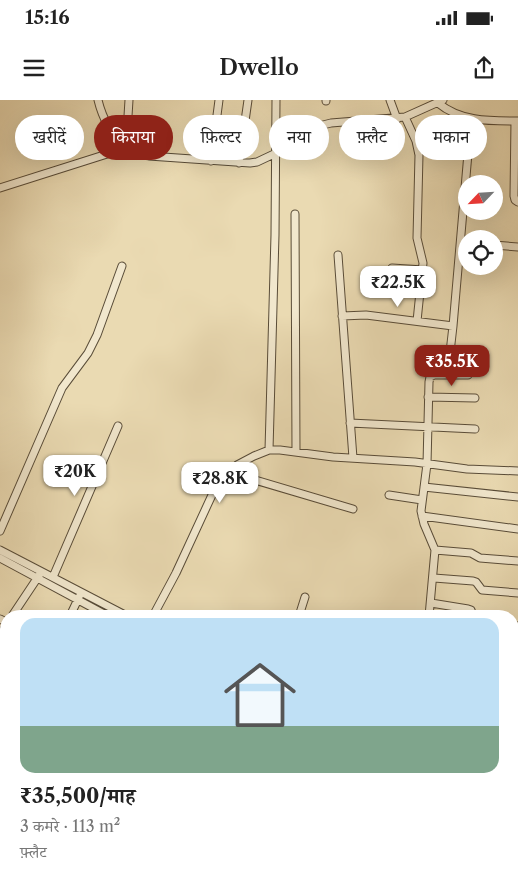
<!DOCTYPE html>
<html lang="hi">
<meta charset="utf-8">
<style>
body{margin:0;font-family:"Libre Caslon Text","Noto Serif Devanagari",serif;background:#f6f6f6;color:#222;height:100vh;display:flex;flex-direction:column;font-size:19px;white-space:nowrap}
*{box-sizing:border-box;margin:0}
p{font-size:16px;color:#767676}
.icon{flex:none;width:28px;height:28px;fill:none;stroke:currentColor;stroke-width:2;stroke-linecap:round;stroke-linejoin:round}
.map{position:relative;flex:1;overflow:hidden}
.details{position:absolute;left:0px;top:510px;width:519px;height:276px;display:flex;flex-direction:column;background:#fff;border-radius:20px 20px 0 0;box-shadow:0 5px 20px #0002}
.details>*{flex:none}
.hud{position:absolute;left:15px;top:15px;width:489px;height:45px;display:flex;gap:10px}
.needle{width:32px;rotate:245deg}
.fabs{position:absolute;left:458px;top:75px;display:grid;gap:10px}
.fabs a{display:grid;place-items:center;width:45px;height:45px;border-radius:50%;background:#fff;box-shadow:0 5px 20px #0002;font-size:25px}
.price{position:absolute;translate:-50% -42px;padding:0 11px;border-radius:10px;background:#fff;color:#222;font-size:16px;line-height:32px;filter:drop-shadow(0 1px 2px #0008)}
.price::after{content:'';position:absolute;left:50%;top:30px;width:15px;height:11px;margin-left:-8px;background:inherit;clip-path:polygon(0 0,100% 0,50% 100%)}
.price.current{background:#8f2418;color:#fff}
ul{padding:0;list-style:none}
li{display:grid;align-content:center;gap:10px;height:265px;padding:0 20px}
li+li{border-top:1px solid #e0e0e0}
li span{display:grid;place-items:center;height:155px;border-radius:15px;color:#555}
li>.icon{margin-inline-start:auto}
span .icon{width:90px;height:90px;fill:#fffc;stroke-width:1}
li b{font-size:21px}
.pill{padding:0 18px;border-radius:22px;background:#fff;box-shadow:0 5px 20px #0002;font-size:18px;line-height:45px}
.pill.current{background:#8f2418;color:#fff}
.status{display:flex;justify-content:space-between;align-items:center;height:35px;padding:0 25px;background:#fff;direction:ltr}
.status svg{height:14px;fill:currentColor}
header{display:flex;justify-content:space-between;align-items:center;height:65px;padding:0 20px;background:#fff;font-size:22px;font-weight:600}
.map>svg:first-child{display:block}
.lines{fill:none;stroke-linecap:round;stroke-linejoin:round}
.minor-casing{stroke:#594c38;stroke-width:9}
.minor{stroke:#f1e7cd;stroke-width:7}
</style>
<div class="status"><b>15:16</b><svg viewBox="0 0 49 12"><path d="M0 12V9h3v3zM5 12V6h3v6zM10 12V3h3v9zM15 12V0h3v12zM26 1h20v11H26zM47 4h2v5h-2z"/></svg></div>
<header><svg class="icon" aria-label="menu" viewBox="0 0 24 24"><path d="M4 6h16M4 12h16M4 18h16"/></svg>Dwello<svg class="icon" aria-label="share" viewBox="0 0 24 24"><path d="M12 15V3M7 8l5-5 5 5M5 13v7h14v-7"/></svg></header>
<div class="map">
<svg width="518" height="786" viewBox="0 0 518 786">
<rect width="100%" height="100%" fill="#eadab2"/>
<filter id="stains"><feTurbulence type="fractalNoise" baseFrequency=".004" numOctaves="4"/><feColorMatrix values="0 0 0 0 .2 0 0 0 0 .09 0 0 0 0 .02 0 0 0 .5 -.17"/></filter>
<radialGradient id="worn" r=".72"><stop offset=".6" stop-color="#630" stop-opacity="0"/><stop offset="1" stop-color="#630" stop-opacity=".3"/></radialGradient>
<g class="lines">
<!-- minor casing -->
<g class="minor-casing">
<path id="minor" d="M98,0C102,17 112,37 126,48C132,53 141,54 149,56L250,63L257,62L274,54L295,34L303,30L331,23L405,17L443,0
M326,0V1
M390,0L397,19
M438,3C461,22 490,21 518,21
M405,17L416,41L419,55L417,138L423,163L417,221
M515,21L514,96L515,100L518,102
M211,61L219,0
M239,63L248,0
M0,88L126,48L129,0
M295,114L296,352
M494,145L518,147
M338,155L353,358
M392,168L423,170
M342,216L366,215L453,226
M449,261L453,226L471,19
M428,297L475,298
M350,323L475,329
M269,350L275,135L276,0
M228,372L353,409
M424,387L518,397
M389,395L422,400
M422,416L518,429
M0,431L62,288L88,253L97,235L122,166
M0,450L127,516
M435,450L471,453L480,458L518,461
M0,458L108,516
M53,477L118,326
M434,478L473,481L476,482L482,490L518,493
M431,503L468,509L471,510L473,516
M12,516L40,474
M70,516L79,497
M153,516L176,473L218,382L237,365L254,356L269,350H280L333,357L415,362L467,369L518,371
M299,516L305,497
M429,516L435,450L424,424L421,411L427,364L429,282L430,277L434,275H468
M0,519L6,522
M512,525L518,526
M0,535L6,526
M0,567L6,569
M0,586L6,587
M512,597L518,598
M0,659L6,658
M0,687H6
M0,695L6,691
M512,695L518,683
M0,717L6,712
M512,718L518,721
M388,780L391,786
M132,781V780
M4,786L6,772
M159,786V780
M308,786V780
M489,786L490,780"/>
</g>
<!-- minor -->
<use href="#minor" class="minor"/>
</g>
<rect width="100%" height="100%" filter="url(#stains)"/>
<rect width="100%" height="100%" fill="url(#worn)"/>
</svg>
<div class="fabs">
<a><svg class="needle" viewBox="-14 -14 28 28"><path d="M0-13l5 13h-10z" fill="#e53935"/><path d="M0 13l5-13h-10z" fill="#767676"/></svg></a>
<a><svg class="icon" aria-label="locate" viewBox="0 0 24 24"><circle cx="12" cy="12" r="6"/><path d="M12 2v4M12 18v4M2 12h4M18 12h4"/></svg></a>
</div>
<b class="price" style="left:398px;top:208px">₹22.5K</b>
<b class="price current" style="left:452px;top:287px">₹35.5K</b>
<b class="price" style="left:75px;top:397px">₹20K</b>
<b class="price" style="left:220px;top:404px">₹28.8K</b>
<div class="hud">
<a class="pill">खरीदें</a>
<a class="pill current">किराया</a>
<a class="pill">फ़िल्टर</a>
<a class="pill">नया</a>
<a class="pill">फ़्लैट</a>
<a class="pill">मकान</a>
</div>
<section class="details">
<ul>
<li><span style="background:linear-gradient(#bfe0f5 70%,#7fa58c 0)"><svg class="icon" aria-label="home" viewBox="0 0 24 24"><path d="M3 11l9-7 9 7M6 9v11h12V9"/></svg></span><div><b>₹35,500/माह</b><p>3 कमरे · 113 m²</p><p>फ़्लैट</p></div></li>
</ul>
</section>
</div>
